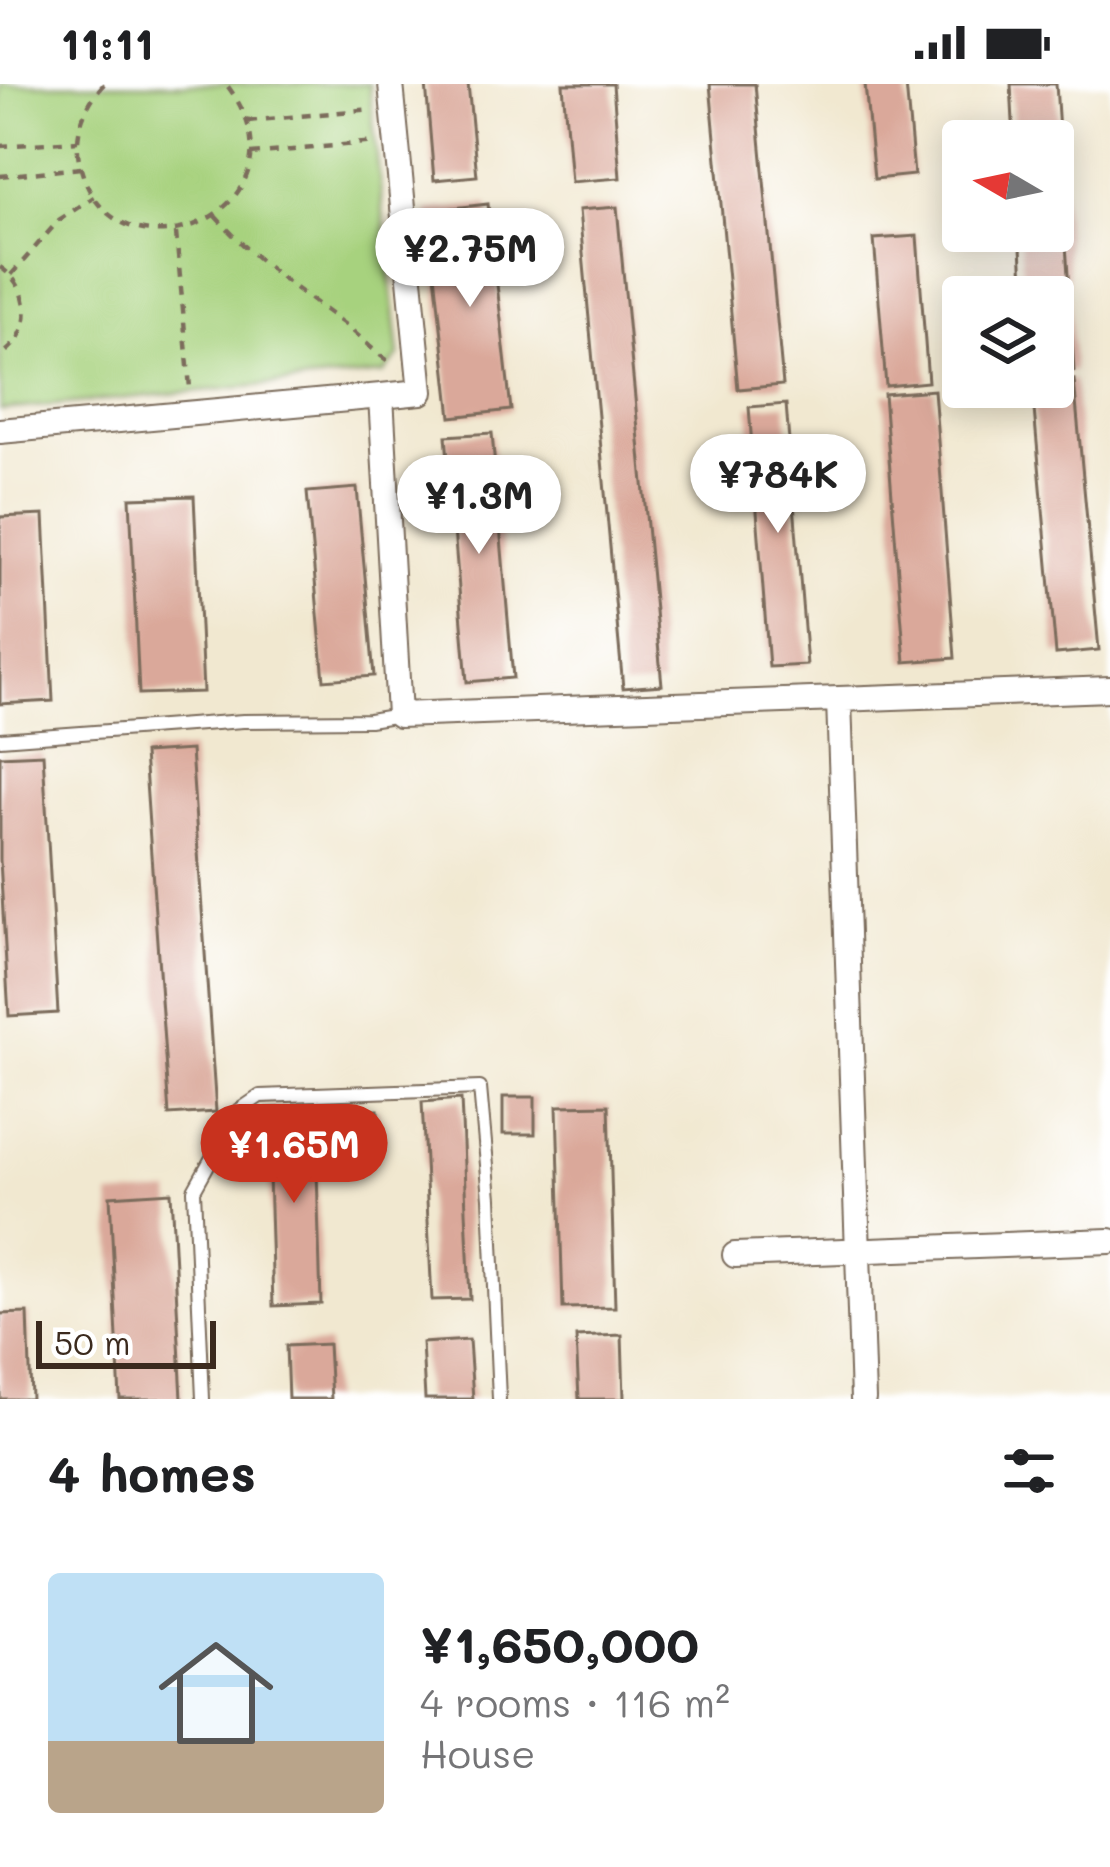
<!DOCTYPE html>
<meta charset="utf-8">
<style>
body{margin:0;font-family:Mali,sans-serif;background:#f6f6f6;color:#202124;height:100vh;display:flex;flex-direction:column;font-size:45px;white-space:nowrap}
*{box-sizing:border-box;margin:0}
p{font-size:39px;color:#757577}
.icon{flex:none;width:66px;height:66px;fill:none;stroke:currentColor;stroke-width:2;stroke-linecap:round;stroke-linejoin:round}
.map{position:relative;height:1315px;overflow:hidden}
.panel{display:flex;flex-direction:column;background:#fff;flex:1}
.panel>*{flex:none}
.needle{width:78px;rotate:279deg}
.tools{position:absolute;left:942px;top:36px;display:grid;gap:24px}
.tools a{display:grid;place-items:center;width:132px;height:132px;border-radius:12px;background:#fff;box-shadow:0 6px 30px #0003;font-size:60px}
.scale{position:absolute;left:36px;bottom:30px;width:180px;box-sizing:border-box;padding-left:12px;border:6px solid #3b2a1e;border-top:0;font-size:33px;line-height:42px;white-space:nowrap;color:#3b2a1e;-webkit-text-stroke:9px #fff;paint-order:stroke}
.price{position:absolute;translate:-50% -102px;padding:0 27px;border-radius:42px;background:#fff;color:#222;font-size:39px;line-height:78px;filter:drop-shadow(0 3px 6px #0008)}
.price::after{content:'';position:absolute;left:50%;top:72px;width:36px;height:27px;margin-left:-18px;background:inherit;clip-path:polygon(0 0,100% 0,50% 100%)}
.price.on{background:#c8321e;color:#fff}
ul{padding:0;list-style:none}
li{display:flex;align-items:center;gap:36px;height:300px;padding:0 48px}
li span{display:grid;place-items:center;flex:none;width:336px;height:240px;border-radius:12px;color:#555}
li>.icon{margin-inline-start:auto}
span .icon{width:144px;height:144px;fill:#fffc;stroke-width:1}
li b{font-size:51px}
h2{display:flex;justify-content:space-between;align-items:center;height:144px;padding:0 48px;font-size:51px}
.status{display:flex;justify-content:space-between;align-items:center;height:84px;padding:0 60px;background:#fff;direction:ltr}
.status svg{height:33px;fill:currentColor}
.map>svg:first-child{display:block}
.green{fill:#a7d27e;stroke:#717e4e;stroke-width:3}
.building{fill:#daa89a}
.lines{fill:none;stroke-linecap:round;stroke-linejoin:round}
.service-casing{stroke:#7b6c5c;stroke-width:16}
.minor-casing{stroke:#7b6c5c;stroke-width:28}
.path{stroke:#7b6c5c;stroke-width:4.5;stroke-dasharray:9 9;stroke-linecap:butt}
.service{stroke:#fff;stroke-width:12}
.minor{stroke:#fff;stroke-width:24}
</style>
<div class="status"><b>11:11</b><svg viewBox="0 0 49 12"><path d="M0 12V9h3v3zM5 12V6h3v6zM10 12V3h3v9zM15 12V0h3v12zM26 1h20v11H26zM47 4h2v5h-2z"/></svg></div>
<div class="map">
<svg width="1110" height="1315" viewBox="0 0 1110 1315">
<rect width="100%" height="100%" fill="#fff"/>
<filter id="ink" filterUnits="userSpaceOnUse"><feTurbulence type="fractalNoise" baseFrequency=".00833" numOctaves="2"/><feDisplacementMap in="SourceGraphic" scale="24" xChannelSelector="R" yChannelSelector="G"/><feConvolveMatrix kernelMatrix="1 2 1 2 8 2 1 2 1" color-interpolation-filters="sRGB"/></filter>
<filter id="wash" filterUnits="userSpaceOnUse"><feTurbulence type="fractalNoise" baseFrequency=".004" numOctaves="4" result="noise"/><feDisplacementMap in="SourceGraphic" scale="48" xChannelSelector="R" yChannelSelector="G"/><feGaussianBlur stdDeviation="2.7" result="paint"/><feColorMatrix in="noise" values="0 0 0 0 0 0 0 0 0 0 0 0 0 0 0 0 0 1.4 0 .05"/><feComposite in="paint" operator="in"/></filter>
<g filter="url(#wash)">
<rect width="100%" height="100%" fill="#f1e8d0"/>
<!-- green -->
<path class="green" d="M0,0H369L399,272L383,290L0,326Z"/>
<g id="blocks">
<!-- building -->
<path class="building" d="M426,0H468L477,92L434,96Z
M563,0H613L620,94L571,98Z
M710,0H755L783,301L738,305Z
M865,0H906L914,91L874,95Z
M1011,0H1056L1074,287L1053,288V213H1024L1020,147H1053V57H1014Z
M488,120L511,326L451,333L428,127Z
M617,123L662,601L623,604L579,126Z
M917,152L928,298L886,302L874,155Z
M1074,296L1099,566L1056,570L1032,303H1053V298Z
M934,306L955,574L905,578L884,310Z
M786,320L807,581L769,583L749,323Z
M492,349L513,594L467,598L446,352Z
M357,404L374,592L324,596L307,408Z
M194,412L203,608L139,610L130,414Z
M44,431L53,617L0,620V433Z
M191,666L216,1028L169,1031L144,669Z
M43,670L58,929L9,932L0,776V672Z
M503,1013H535V1050H503Z
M461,1015L470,1215L432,1216L422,1018Z
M609,1021L615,1223L563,1224L557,1022Z
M315,1022L321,1220L273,1222L267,1024Z
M347,1026H378V1057L346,1056Z
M171,1108L182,1315H120L110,1112Z
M28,1229L31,1315H0V1230Z
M622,1251L624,1315H579L576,1253Z
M469,1256L473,1315H425L422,1259Z
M328,1260L331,1315H288L286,1262Z"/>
</g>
</g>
<g filter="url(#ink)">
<use href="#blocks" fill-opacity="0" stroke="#7b6c5c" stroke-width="3"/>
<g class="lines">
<!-- service casing -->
<g class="service-casing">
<path id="service" d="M0,655L243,637L369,636L399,631
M203,1315L194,1106L238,1027L260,1012L480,1004L490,1114L499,1315"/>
</g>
<!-- minor casing -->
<g class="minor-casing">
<path id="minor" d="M391,0L421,308L381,312L399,631L1110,605
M0,347L381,312
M839,616L863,1315
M735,1171L1110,1157"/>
</g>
<!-- path -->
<path class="path" d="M104,0C85,20 74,48 79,76C106,216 325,128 226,0
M248,37L372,25
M0,62L78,57
M251,70L375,58
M0,92L81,84
M215,132C255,176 292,202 340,237C359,250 371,267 392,279
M176,149L190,304
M0,183C33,205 35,250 0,272
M11,191L59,136L94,113"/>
<!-- service -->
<use href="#service" class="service"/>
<!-- minor -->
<use href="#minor" class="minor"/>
</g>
</g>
</svg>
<div class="tools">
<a><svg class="needle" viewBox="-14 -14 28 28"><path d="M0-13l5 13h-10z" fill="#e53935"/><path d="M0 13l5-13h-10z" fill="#757577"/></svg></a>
<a><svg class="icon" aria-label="layers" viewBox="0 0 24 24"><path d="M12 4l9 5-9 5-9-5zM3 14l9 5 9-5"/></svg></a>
</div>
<div class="scale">50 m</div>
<b class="price" style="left:470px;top:226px">¥2.75M</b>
<b class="price" style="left:778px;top:452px">¥784K</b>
<b class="price" style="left:479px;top:473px">¥1.3M</b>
<b class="price on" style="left:294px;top:1122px">¥1.65M</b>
</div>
<section class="panel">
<h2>4 homes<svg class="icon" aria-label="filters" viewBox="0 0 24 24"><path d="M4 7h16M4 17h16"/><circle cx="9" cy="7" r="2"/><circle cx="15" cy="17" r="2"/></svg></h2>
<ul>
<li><span style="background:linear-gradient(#bfe0f5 70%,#b9a48a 0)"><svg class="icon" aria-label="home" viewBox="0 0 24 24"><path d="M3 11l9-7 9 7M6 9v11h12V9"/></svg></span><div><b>¥1,650,000</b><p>4 rooms · 116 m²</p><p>House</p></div></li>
</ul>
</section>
